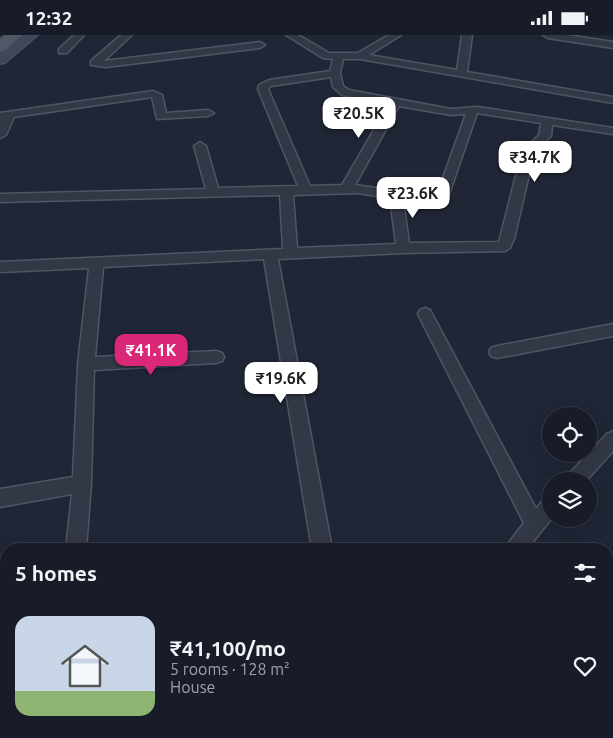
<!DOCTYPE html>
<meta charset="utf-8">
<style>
body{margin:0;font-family:Ubuntu,sans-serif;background:#212530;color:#f1f3f6;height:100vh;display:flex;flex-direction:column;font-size:19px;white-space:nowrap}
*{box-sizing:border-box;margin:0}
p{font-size:16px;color:#9fa1a8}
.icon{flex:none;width:28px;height:28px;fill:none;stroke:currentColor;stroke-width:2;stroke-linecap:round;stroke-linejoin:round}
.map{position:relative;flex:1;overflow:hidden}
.details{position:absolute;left:0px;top:508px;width:614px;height:196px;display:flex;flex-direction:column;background:#181c28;border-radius:20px 20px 0 0;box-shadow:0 5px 20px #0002,0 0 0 1px #363a45}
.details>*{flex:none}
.fabs{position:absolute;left:542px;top:372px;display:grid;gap:10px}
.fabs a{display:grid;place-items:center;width:55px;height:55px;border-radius:50%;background:#181c28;box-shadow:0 5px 20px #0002,0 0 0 1px #363a45;font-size:25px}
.price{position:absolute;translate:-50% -42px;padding:0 11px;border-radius:10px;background:#fff;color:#222;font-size:16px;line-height:32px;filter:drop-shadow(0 1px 2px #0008)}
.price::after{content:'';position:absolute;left:50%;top:30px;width:15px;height:11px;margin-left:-8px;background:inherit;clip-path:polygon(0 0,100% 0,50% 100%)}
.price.current{background:#db2777;color:#fff}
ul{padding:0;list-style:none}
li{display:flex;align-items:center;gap:15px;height:125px;padding:0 15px}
li span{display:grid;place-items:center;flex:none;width:140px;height:100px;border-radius:15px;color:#555}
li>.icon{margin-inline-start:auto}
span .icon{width:60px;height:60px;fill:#fffc;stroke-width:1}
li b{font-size:21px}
h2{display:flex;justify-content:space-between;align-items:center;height:60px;padding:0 15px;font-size:21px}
.status{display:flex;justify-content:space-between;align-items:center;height:35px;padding:0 25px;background:#181c28;direction:ltr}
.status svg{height:14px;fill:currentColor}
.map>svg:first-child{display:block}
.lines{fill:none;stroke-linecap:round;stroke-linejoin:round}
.street-casing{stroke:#505564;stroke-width:3}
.secondary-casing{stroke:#505564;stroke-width:2}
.primary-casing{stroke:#3c4150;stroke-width:3}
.street{fill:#333846;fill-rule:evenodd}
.secondary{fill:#414759;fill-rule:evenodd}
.primary{fill:#515767;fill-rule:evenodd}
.wall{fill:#444b5e}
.building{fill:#4f5669;stroke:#5e6477}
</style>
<div class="status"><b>12:32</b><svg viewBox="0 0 49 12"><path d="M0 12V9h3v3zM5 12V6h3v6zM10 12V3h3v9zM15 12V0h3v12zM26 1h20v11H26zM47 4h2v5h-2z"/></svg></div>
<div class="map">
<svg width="613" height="703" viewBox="0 0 613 703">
<rect width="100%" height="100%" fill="#202636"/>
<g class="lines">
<!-- street casing -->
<g class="street-casing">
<path id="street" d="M74,0H84L67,18H59V14Z
M121,0H132L104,26L260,7L265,10L260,13L106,32L91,30V26Z
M286,0H298L329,18H358L389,0H401L369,20L457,35L462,0H472L467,37L613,62V68L360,24H343L340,38L343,51L349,55L451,74L478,72L613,93V99L552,90L551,101L534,118L514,204L510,213L505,216L403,218L278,224L332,514H312L264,224L103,232L95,322L216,316L222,318L224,322L222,326L216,328L94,335L91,449L86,514H66L72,459L0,472V454L73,442L78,329L89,233L0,237V227L283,214L280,160L0,167V159L206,154L194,111L200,107L206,111L218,153L298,151L258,54L259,50L269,45L330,36L333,24L323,23ZM331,42L333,52L342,60L389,69L342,150L310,151L268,54L271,51ZM399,71L451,80L466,79L438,157L433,161L355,150ZM477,78L541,88L539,100L522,117L499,207L409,208L403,165L435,169L448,162ZM358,158L390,163L396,209L297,213L293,160Z
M543,0H567L613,7V13L548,3Z
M153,56L162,60L166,78L208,75L214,78L208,81L157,84L152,62L14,82L6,100L0,103V78Z
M425,273L430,275L536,474L544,464L551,461V484L527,514H504L524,488L418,279L420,275Z
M613,289V301L497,323L491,321L489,317L491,313L497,311Z
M613,396V416L586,446H565L568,440L607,399Z
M613,565V586L608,588V567Z
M49,698H71V703H49Z
M334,698H359L357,703H332Z
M556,698H580L582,703H558Z"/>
</g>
<!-- secondary casing -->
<g class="secondary-casing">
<path id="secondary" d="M22,0H38L5,28L0,29V18Z"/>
</g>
<!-- primary casing -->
<g class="primary-casing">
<path id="primary" d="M5,0H22L6,15L0,17V4Z"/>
</g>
<!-- street -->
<use href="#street" class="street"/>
<!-- secondary -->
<use href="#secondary" class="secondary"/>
<!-- primary -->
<use href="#primary" class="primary"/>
</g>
<!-- wall -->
<path class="wall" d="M613,591V666L608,656V593Z"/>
<!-- building -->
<path class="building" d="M613,591V652L608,642V593Z"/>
</svg>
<div class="fabs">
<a><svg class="icon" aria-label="locate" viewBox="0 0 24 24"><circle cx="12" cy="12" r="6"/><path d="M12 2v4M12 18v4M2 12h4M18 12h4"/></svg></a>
<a><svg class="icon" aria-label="layers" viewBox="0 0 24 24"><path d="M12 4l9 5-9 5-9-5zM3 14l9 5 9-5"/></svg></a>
</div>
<b class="price" style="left:359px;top:104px">₹20.5K</b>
<b class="price" style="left:535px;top:148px">₹34.7K</b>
<b class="price" style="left:413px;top:184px">₹23.6K</b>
<b class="price current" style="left:151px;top:341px">₹41.1K</b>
<b class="price" style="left:281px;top:369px">₹19.6K</b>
<section class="details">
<h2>5 homes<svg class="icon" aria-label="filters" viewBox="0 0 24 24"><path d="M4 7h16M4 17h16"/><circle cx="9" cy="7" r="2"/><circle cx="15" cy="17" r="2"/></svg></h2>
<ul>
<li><span style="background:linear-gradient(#c9d6e8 75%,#8fb573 0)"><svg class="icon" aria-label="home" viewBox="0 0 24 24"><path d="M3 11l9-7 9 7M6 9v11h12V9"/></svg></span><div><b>₹41,100/mo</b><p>5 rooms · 128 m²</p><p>House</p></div><svg class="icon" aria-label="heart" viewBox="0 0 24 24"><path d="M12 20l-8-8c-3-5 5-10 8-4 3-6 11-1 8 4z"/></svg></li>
</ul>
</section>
</div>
